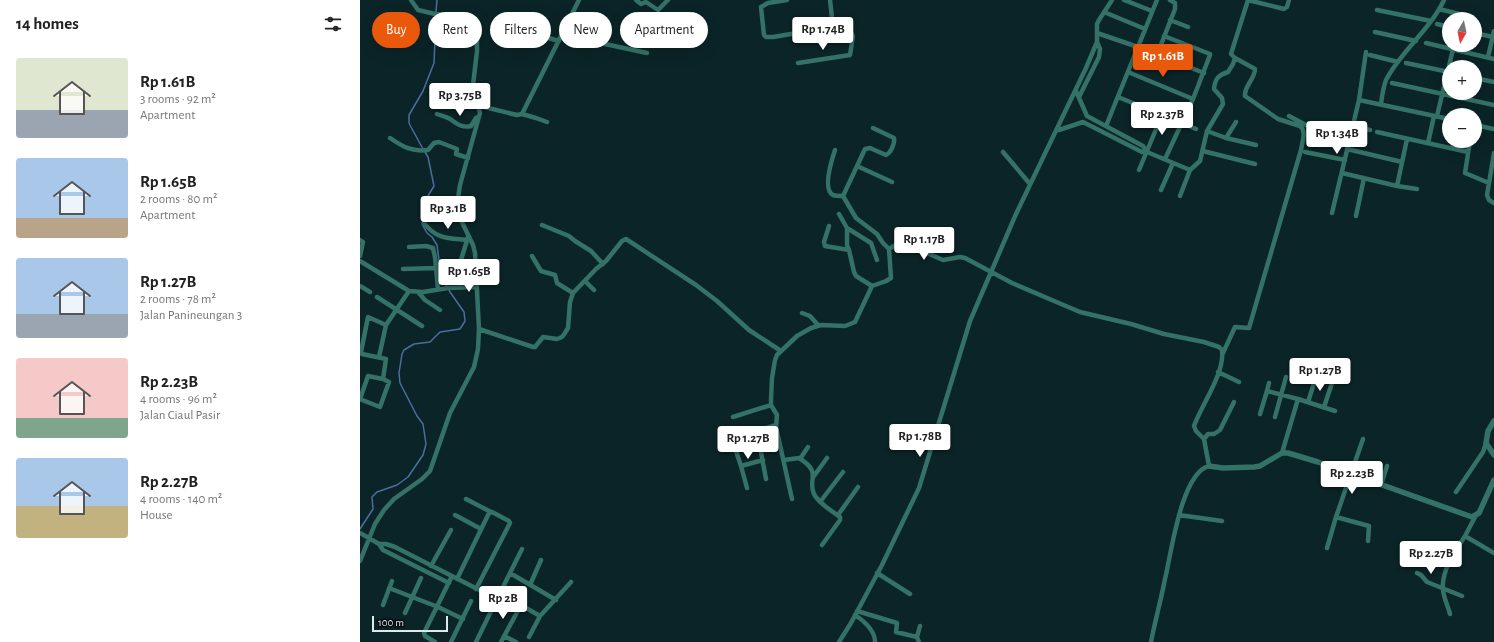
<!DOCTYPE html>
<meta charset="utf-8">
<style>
body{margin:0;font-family:"Alegreya Sans",sans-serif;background:#f6f6f6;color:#222;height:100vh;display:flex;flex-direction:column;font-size:15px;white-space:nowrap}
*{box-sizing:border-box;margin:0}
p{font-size:13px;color:#767676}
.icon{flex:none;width:22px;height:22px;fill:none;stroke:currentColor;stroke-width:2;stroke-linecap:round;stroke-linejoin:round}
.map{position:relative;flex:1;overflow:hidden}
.side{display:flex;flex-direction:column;background:#fff;width:360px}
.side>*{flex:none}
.banner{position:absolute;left:12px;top:12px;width:380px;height:36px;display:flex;gap:8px}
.needle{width:26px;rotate:189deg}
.buttons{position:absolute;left:1082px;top:12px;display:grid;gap:8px}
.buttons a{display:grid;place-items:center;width:40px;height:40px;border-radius:50%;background:#fff;box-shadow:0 4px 16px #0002;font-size:20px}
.scale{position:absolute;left:12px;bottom:10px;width:76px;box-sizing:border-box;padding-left:4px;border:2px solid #dceaec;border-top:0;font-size:11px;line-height:14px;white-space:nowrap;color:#dceaec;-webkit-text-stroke:3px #030b0d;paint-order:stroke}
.price{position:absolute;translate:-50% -34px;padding:0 9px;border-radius:4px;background:#fff;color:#222;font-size:13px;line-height:26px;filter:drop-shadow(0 1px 2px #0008)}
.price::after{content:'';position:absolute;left:50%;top:24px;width:12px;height:9px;margin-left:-6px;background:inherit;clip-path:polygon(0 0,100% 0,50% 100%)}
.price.current{background:#ea580c;color:#fff}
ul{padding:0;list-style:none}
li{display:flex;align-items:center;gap:12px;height:100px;padding:0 16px}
li span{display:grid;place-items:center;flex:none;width:112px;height:80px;border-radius:4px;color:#555}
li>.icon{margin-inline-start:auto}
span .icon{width:48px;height:48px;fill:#fffc;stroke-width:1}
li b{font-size:17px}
h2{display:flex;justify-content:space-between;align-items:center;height:48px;padding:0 16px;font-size:17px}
.pill{padding:0 14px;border-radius:18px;background:#fff;box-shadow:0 4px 16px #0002;font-size:14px;line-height:36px}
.pill.current{background:#ea580c;color:#fff}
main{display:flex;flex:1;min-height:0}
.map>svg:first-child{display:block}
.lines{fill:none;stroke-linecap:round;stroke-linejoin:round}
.stream{stroke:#4c6da0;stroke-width:1.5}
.minor{stroke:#347267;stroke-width:4.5}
.tertiary{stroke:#347267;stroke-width:5.5}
</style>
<main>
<section class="side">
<h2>14 homes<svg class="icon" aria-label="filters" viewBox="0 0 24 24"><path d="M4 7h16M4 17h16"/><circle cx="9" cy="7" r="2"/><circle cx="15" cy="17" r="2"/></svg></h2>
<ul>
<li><span style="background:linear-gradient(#dfe7d0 65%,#9aa5b1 0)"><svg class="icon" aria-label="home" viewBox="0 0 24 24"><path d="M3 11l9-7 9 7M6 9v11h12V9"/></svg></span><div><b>Rp 1.61B</b><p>3 rooms · 92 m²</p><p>Apartment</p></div></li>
<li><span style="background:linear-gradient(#a9c7e8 75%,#b9a48a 0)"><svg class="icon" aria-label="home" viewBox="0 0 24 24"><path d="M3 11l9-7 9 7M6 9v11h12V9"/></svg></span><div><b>Rp 1.65B</b><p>2 rooms · 80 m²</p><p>Apartment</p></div></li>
<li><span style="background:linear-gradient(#a9c7e8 70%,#9aa5b1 0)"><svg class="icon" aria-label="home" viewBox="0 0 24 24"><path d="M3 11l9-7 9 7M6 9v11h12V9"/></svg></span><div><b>Rp 1.27B</b><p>2 rooms · 78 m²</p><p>Jalan Panineungan 3</p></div></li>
<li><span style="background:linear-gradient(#f6c9c9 75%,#7fa58c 0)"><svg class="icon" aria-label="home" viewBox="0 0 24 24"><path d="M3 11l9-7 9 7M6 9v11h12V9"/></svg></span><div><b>Rp 2.23B</b><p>4 rooms · 96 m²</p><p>Jalan Ciaul Pasir</p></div></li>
<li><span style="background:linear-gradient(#a9c7e8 60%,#c2b280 0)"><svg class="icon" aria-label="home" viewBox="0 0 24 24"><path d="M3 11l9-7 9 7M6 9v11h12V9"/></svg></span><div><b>Rp 2.27B</b><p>4 rooms · 140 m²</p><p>House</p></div></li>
</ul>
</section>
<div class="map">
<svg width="1134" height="642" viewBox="0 0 1134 642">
<rect width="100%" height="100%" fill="#0b2427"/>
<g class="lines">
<!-- stream -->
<path class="stream" d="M76,12L77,0
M63,149L51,127L49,123V115L63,91L74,63L76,16
M0,529L13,509L12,497L17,492L37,485L48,477L63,455L66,444L63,424L57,416L40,383L39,373L42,354L44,350L54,344L70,342L80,332L100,329L105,321L104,312L90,292L79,272V260L77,245L72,237L67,233L62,224L67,206L66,199L74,186L68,157L65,152"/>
<!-- minor -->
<path class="minor" d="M276,0L281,4L286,2L298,10L308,0
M427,0L408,3L401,7L404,35L406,37H413L479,26L489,28L493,36L490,55L438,63
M470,0L473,27
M764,0L792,11
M888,0L924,9L927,7L929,0
M1079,9L1107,16
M1017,10L1071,21
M744,12L785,29
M810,20L828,27
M1077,24L1089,27
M206,26L245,44L287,53
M1015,32L1056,41
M737,33L778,47L844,73
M1115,33L1133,37
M178,35L199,41
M804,36L850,54V55L833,99L805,159
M1066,43L1134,59
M797,55L815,9V3L810,0
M1010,55L1038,62
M1128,57L1134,31
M1046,63L1089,72
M768,72L833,99
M1115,78L1134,82
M1032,83L1134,105
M716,91L727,116L783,146L787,152
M719,97L739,57L740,49L737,42
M758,97L836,129
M999,100L1089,119
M1021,104C1022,96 1023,88 1026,80C1041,51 1070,30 1084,0
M120,106L157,115L162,114L219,0
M77,114C82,116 89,117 93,121C98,125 103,128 111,126L116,118L119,117
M162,114L176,118L187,122
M929,116L957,131L990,138
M1077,116L1094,45
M1115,125L1134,129
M746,126L797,0
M993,126L1010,130
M699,130L723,122L782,152H787L830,170
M847,131L866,138L896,145
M1017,132L1108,152
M30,138C43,147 52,152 68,150L74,143L79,142L97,149L96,154L108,158
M866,138L876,122
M1110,141L1105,173L1129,183
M1068,143L1074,116
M987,149L1042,162
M475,150C472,159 462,189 473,195C476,196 480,196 483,196
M843,151L895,164
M643,152L670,184
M945,152L985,160
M1134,153L1127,195L1129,200L1134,203
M497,166L532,182
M779,170L802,115
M982,173L1037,186L1057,189
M1037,186L1047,139
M801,190L813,163
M483,196L505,149L510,148L526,155C531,153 535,143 534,138L513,128
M483,196L496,218L517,234L523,243L529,249
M820,196L830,170L840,161L847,131L863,104L862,98L854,89C855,78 859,75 868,72L873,64L875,58
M972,213L999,100L1006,52
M479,214L487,228L511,243L517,260
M996,216L1004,178
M64,223C77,240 89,238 108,240
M182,225L209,236L215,241L231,251L243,264
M469,226L464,242L465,246L489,250
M487,228V245L489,250L494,272L496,276L512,286
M0,240L3,242L0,256
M49,247L66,246L73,248L75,257L78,289
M172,256L181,271L195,275L197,283L213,293
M101,260L108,237
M0,261L49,291L63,292L88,288L117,287
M43,269L75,268
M225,281L234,290
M0,286L10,292
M58,292L65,300L80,310
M17,297L62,326
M442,313L450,316L458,325
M119,329L173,347H175L183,337L197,339L202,337L205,333L208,328L210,302L213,293L236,269L246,261L262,241L266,239L336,285L357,301L389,330L421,351
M863,353L875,327L889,328L941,150C942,142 947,131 940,126L918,119L885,96C884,86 895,79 895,69L875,58L871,54L888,0
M19,357L26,325L49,291
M858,372L879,382
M8,376L23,379L29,382L20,407L0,399Z
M23,379L26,359L2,354L1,352L8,317L26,325
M907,391L909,383
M948,402L956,377
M964,407L973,380
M900,414L907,391L938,399
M373,417L411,405
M915,417L926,377
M397,431L406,479
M372,439L381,466L387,488
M844,439L848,434H854L860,430L874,402
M365,441L416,425
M922,453L938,399L975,411
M440,459L448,447
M424,460L439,458C463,473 447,479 454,494C458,503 472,511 480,517V520L462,545
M381,466L403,460
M454,476L467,458
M1021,485L1027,466
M1096,492L1123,452L1126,443
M106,499L131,512
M432,499L416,427L417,415L411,405V399L412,378L415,360L417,355L437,336L451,328L461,325L485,326L495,322L512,286L526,281L531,278L529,249L539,243H544L583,260L600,257L605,258L652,283L720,312L771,324L804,334L844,342L859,347L862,350C865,373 842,404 834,426L836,431L844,439L849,466C821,473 811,555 805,579C801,600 795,621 791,642
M460,502L483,472
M95,515L121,529
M478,515L498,487
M819,515L862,521
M976,517L1009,526L1008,541
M1115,517L1105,536L1134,553
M0,533L19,544H26L35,547L137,599L162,549
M19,544L23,550L89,583
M967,548L976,517L1003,439
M0,561L15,524L24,510L34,499L62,479L70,471L90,413L114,367L118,349L119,329L115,253L113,245L99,216L97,205L100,185L120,113L113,85L117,51V32L114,25L106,19L100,16L75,14L58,10L51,0
M71,566L91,530
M150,573L196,600
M517,573L550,594
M1057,573L1061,575L1067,582L1102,596
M97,579L129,513L132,512L149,521L150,523L116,589
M170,585L181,560
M29,588L78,607L103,619
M140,593L180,616L211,582
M23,605L32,581
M497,611L537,623L536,632L557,637L559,642
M45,613L61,578
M1090,614C1088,606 1084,599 1083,590C1081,571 1095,551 1105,536
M495,615C504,621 515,631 515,642
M144,636L156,642
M169,637L180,616
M557,637L560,626
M75,642L65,636L64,633L92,576
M91,642L111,601
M116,642L137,599
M141,642L161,605
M479,642L491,623L522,565L559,488L610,321L656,214L726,68L737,42V24L739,20L752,0"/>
<!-- tertiary -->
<path class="tertiary" d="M1134,421L1128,431L1126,443L1134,455
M849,466L863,468L894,467L900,466L922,453H928L958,462L1112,517L1119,513L1134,480"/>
</g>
</svg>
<div class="buttons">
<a><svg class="needle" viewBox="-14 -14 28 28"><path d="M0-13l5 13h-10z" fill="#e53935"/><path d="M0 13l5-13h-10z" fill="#767676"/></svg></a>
<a>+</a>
<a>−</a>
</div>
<div class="scale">100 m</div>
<b class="price" style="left:463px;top:51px">Rp 1.74B</b>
<b class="price current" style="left:803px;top:78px">Rp 1.61B</b>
<b class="price" style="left:100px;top:117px">Rp 3.75B</b>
<b class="price" style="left:802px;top:136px">Rp 2.37B</b>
<b class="price" style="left:977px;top:155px">Rp 1.34B</b>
<b class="price" style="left:88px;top:230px">Rp 3.1B</b>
<b class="price" style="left:564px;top:261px">Rp 1.17B</b>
<b class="price" style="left:109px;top:293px">Rp 1.65B</b>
<b class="price" style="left:960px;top:392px">Rp 1.27B</b>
<b class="price" style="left:560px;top:458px">Rp 1.78B</b>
<b class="price" style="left:388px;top:460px">Rp 1.27B</b>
<b class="price" style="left:992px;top:495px">Rp 2.23B</b>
<b class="price" style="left:1071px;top:575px">Rp 2.27B</b>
<b class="price" style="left:143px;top:620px">Rp 2B</b>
<div class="banner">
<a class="pill current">Buy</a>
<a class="pill">Rent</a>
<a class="pill">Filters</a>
<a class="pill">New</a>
<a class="pill">Apartment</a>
</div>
</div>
</main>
